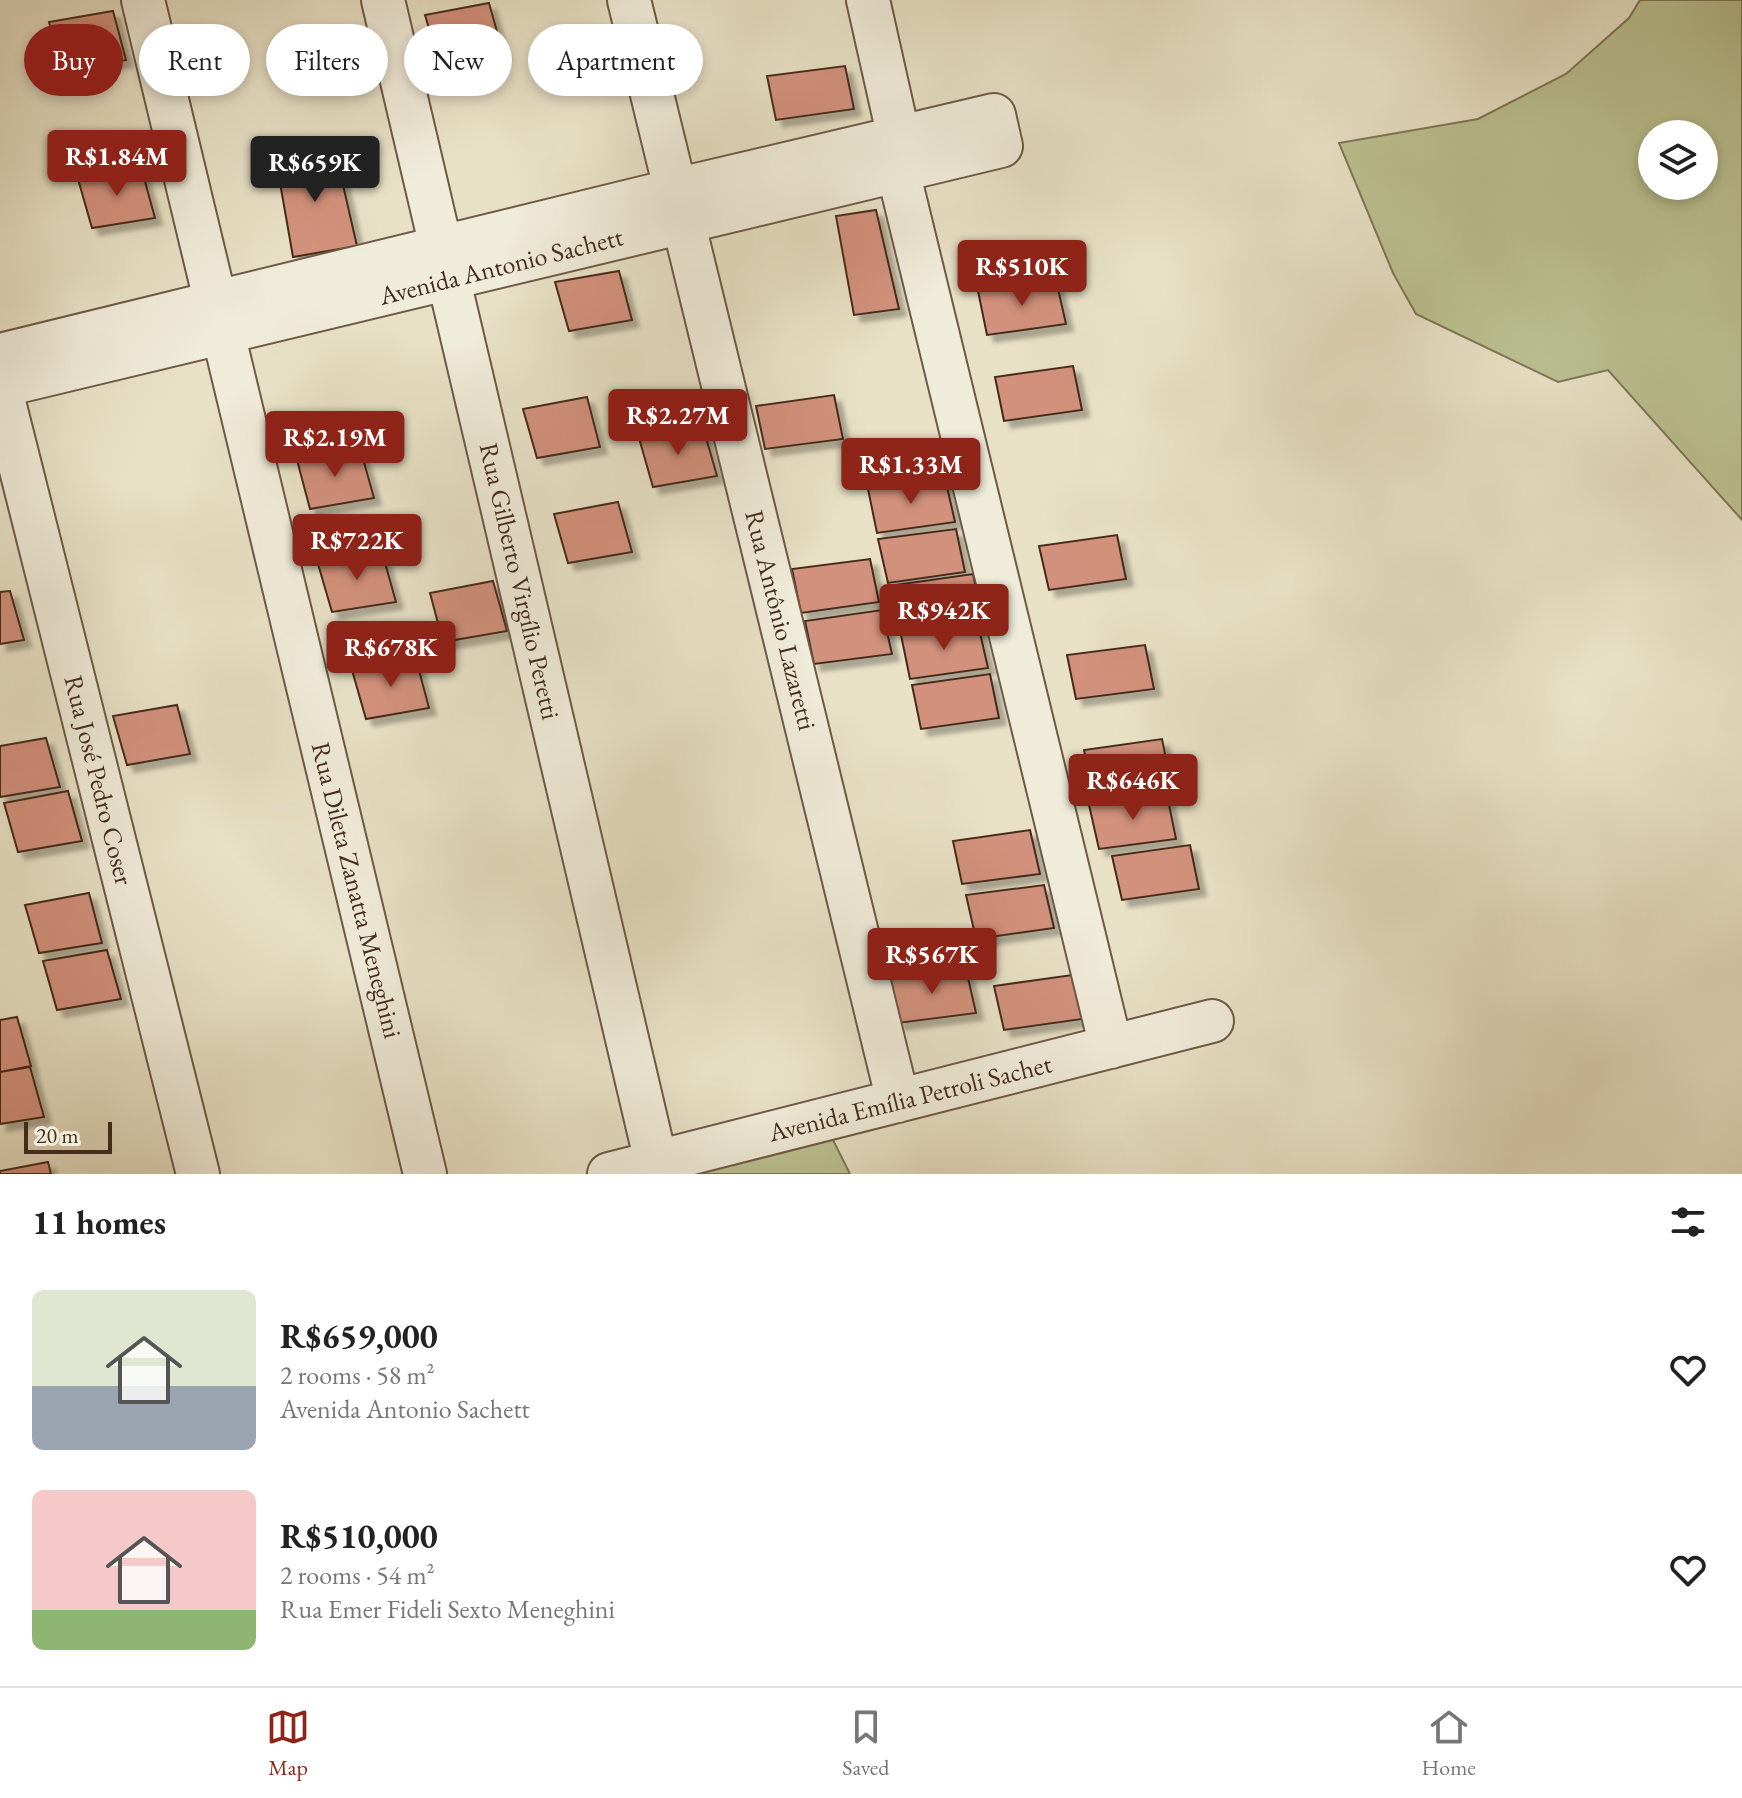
<!DOCTYPE html>
<meta charset="utf-8">
<style>
body{margin:0;font-family:"EB Garamond",serif;background:#f6f6f6;color:#222;height:100vh;display:flex;flex-direction:column;font-size:30px;white-space:nowrap}
*{box-sizing:border-box;margin:0}
p{font-size:26px;color:#767676}
.icon{flex:none;width:44px;height:44px;fill:none;stroke:currentColor;stroke-width:2;stroke-linecap:round;stroke-linejoin:round}
.map{position:relative;height:1174px;overflow:hidden}
.sheet{display:flex;flex-direction:column;background:#fff;flex:1}
.sheet>*{flex:none}
.guide{position:absolute;left:24px;top:24px;width:800px;height:72px;display:flex;gap:16px}
.controls{position:absolute;left:1638px;top:120px;display:grid;gap:16px}
.controls a{display:grid;place-items:center;width:80px;height:80px;border-radius:50%;background:#fff;box-shadow:0 4px 12px #0003;font-size:40px}
.scale{position:absolute;left:24px;bottom:20px;width:88px;box-sizing:border-box;padding-left:8px;border:4px solid #452c1c;border-top:0;font-size:22px;line-height:28px;white-space:nowrap;color:#452c1c;-webkit-text-stroke:6px #f0ecda;paint-order:stroke}
.price{position:absolute;translate:-50% -68px;padding:0 18px;border-radius:8px;background:#8f2418;color:#fff;font-size:26px;line-height:52px;filter:drop-shadow(0 2px 4px #0008)}
.price::after{content:'';position:absolute;left:50%;top:48px;width:24px;height:18px;margin-left:-12px;background:inherit;clip-path:polygon(0 0,100% 0,50% 100%)}
.price.selected{background:#222;color:#fff}
ul{padding:0;list-style:none}
li{display:flex;align-items:center;gap:24px;height:200px;padding:0 32px}
li span{display:grid;place-items:center;flex:none;width:224px;height:160px;border-radius:12px;color:#555}
li>.icon{margin-inline-start:auto}
span .icon{width:96px;height:96px;fill:#fffc;stroke-width:1}
li b{font-size:34px}
h2{display:flex;justify-content:space-between;align-items:center;height:96px;padding:0 32px;font-size:34px}
.chip{padding:0 28px;border-radius:36px;background:#fff;box-shadow:0 4px 12px #0003;font-size:28px;line-height:72px}
.chip.selected{background:#8f2418;color:#fff}
.dock{display:flex;justify-content:space-around;align-items:center;height:112px;border-top:2px solid #e0e0e0;background:#fff;font-size:22px;color:#767676}
.dock a{display:grid;justify-items:center;gap:4px}
.dock .selected{color:#8f2418}
.map>svg:first-child{display:block}
.green{fill:#bbc191;stroke:#807656;stroke-width:2;fill-rule:evenodd}
.building{fill:#d2917c;stroke:#452c1c;stroke-width:2;filter:url(#shadow)}
.lines{fill:none;stroke-linecap:round;stroke-linejoin:round}
.minor-casing{stroke:#6e5946;stroke-width:46}
.minor{stroke:#f0ecda;stroke-width:42}
.labels{text-anchor:middle;stroke-width:6;stroke-linejoin:round;paint-order:stroke}
.street-label{font-size:26px;fill:#452c1c;stroke:#f0ecda}
</style>
<div class="map">
<svg width="1742" height="1174" viewBox="0 0 1742 1174">
<defs>
<filter id="shadow"><feDropShadow dx="7" dy="7" stdDeviation="2" flood-color="#0004"/></filter>
</defs>
<rect width="100%" height="100%" fill="#e8e1c6"/>
<filter id="stains"><feTurbulence type="fractalNoise" baseFrequency=".0025" numOctaves="4"/><feColorMatrix values="0 0 0 0 .2 0 0 0 0 .09 0 0 0 0 .02 0 0 0 .5 -.17"/></filter>
<radialGradient id="worn" r=".72"><stop offset=".6" stop-color="#630" stop-opacity="0"/><stop offset="1" stop-color="#630" stop-opacity=".3"/></radialGradient>
<!-- green -->
<path class="green" d="M1640,0H1742V520L1608,370L1558,382L1416,314L1393,273L1339,143L1478,119L1566,74L1629,18ZM1704,134V186H1652V134Z
M826,1126L850,1174H641Z"/>
<!-- building -->
<path class="building" d="M489,3L503,53L439,63L425,15Z
M113,11L126,60L63,71L49,22Z
M845,66L854,109L776,120L767,76Z
M335,150L357,246L293,257L276,160Z
M141,167L155,218L92,228L78,179Z
M876,210L899,309L854,315L836,216Z
M619,271L632,320L569,331L555,282Z
M1056,280L1066,324L987,335L978,291Z
M1073,366L1082,410L1004,421L995,377Z
M834,395L843,439L765,449L756,406Z
M587,397L600,447L537,458L523,409Z
M703,427L717,476L653,487L639,438Z
M360,448L374,498L310,509L297,460Z
M945,478L955,522L877,533L868,489Z
M618,502L632,552L568,563L554,514Z
M956,529L965,572L888,583L878,539Z
M1117,535L1126,579L1049,590L1039,546Z
M382,552L396,602L332,612L318,564Z
M870,559L879,602L801,613L792,569Z
M973,574L982,618L904,629L895,585Z
M493,581L507,631L443,642L430,593Z
M10,591L24,640L0,644V592Z
M882,610L892,654L814,664L805,621Z
M978,624L988,668L910,679L901,635Z
M1145,645L1154,689L1076,699L1067,655Z
M416,659L429,708L366,719L352,670Z
M990,674L999,718L921,729L912,685Z
M177,705L190,754L127,765L113,716Z
M46,738L60,787L0,797V746Z
M1162,739L1171,783L1093,794L1084,750Z
M68,791L82,841L18,852L4,803Z
M1167,795L1176,839L1099,849L1089,805Z
M1030,830L1040,874L962,884L953,841Z
M1190,845L1199,889L1122,900L1112,856Z
M1044,885L1054,928L976,939L966,895Z
M89,893L102,943L39,953L25,905Z
M107,950L121,999L57,1010L43,961Z
M966,969L976,1013L898,1023L889,979Z
M1072,975L1082,1019L1004,1030L994,986Z
M17,1017L31,1066L0,1072V1020Z
M30,1067L44,1117L0,1124V1072Z
M48,1162L51,1174H0V1171Z"/>
<g class="lines">
<!-- minor casing -->
<g class="minor-casing">
<path id="minor" d="M143,0L425,1174
M383,0L656,1162
M629,0L898,1101
M868,0L899,138L898,171L1111,1047
M0,355L675,190L994,115L1001,146L0,386
M0,386L198,1174
M609,1174L1212,1021"/>
</g>
<!-- minor -->
<use href="#minor" class="minor"/>
</g>
<g class="labels">
<!-- street labels -->
<g class="street-label">
<text transform="translate(501 266) rotate(-14)" y="9">Avenida Antonio Sachett</text>
<text transform="translate(520 581) rotate(77)" y="9">Rua Gilberto Virgílio Peretti</text>
<text transform="translate(781 620) rotate(76)" y="9">Rua Antônio Lazaretti</text>
<text transform="translate(99 780) rotate(76)" y="9">Rua José Pedro Coser</text>
<text transform="translate(357 890) rotate(76)" y="9">Rua Dileta Zanatta Meneghini</text>
<text transform="translate(910 1098) rotate(-14)" y="9">Avenida Emília Petroli Sachet</text>
</g>
</g>
<rect width="100%" height="100%" filter="url(#stains)"/>
<rect width="100%" height="100%" fill="url(#worn)"/>
</svg>
<div class="controls">
<a><svg class="icon" aria-label="layers" viewBox="0 0 24 24"><path d="M12 4l9 5-9 5-9-5zM3 14l9 5 9-5"/></svg></a>
</div>
<div class="scale">20 m</div>
<b class="price" style="left:117px;top:198px">R$1.84M</b>
<b class="price selected" style="left:315px;top:204px">R$659K</b>
<b class="price" style="left:1022px;top:308px">R$510K</b>
<b class="price" style="left:678px;top:457px">R$2.27M</b>
<b class="price" style="left:335px;top:479px">R$2.19M</b>
<b class="price" style="left:911px;top:506px">R$1.33M</b>
<b class="price" style="left:357px;top:582px">R$722K</b>
<b class="price" style="left:944px;top:652px">R$942K</b>
<b class="price" style="left:391px;top:689px">R$678K</b>
<b class="price" style="left:1133px;top:822px">R$646K</b>
<b class="price" style="left:932px;top:996px">R$567K</b>
<div class="guide">
<a class="chip selected">Buy</a>
<a class="chip">Rent</a>
<a class="chip">Filters</a>
<a class="chip">New</a>
<a class="chip">Apartment</a>
</div>
</div>
<section class="sheet">
<h2>11 homes<svg class="icon" aria-label="filters" viewBox="0 0 24 24"><path d="M4 7h16M4 17h16"/><circle cx="9" cy="7" r="2"/><circle cx="15" cy="17" r="2"/></svg></h2>
<ul>
<li><span style="background:linear-gradient(#dfe7d0 60%,#9aa5b1 0)"><svg class="icon" aria-label="home" viewBox="0 0 24 24"><path d="M3 11l9-7 9 7M6 9v11h12V9"/></svg></span><div><b>R$659,000</b><p>2 rooms · 58 m²</p><p>Avenida Antonio Sachett</p></div><svg class="icon" aria-label="heart" viewBox="0 0 24 24"><path d="M12 20l-8-8c-3-5 5-10 8-4 3-6 11-1 8 4z"/></svg></li>
<li><span style="background:linear-gradient(#f6c9c9 75%,#8fb573 0)"><svg class="icon" aria-label="home" viewBox="0 0 24 24"><path d="M3 11l9-7 9 7M6 9v11h12V9"/></svg></span><div><b>R$510,000</b><p>2 rooms · 54 m²</p><p>Rua Emer Fideli Sexto Meneghini</p></div><svg class="icon" aria-label="heart" viewBox="0 0 24 24"><path d="M12 20l-8-8c-3-5 5-10 8-4 3-6 11-1 8 4z"/></svg></li>
</ul>
</section>
<nav class="dock">
<a class="selected"><svg class="icon" aria-label="map" viewBox="0 0 24 24"><path d="M3 6l6-2 6 2 6-2v14l-6 2-6-2-6 2zM9 4v14M15 6v14"/></svg>Map</a>
<a><svg class="icon" aria-label="saved" viewBox="0 0 24 24"><path d="M7 4h10v16l-5-4-5 4z"/></svg>Saved</a>
<a><svg class="icon" aria-label="home" viewBox="0 0 24 24"><path d="M3 11l9-7 9 7M6 9v11h12V9"/></svg>Home</a>
</nav>
